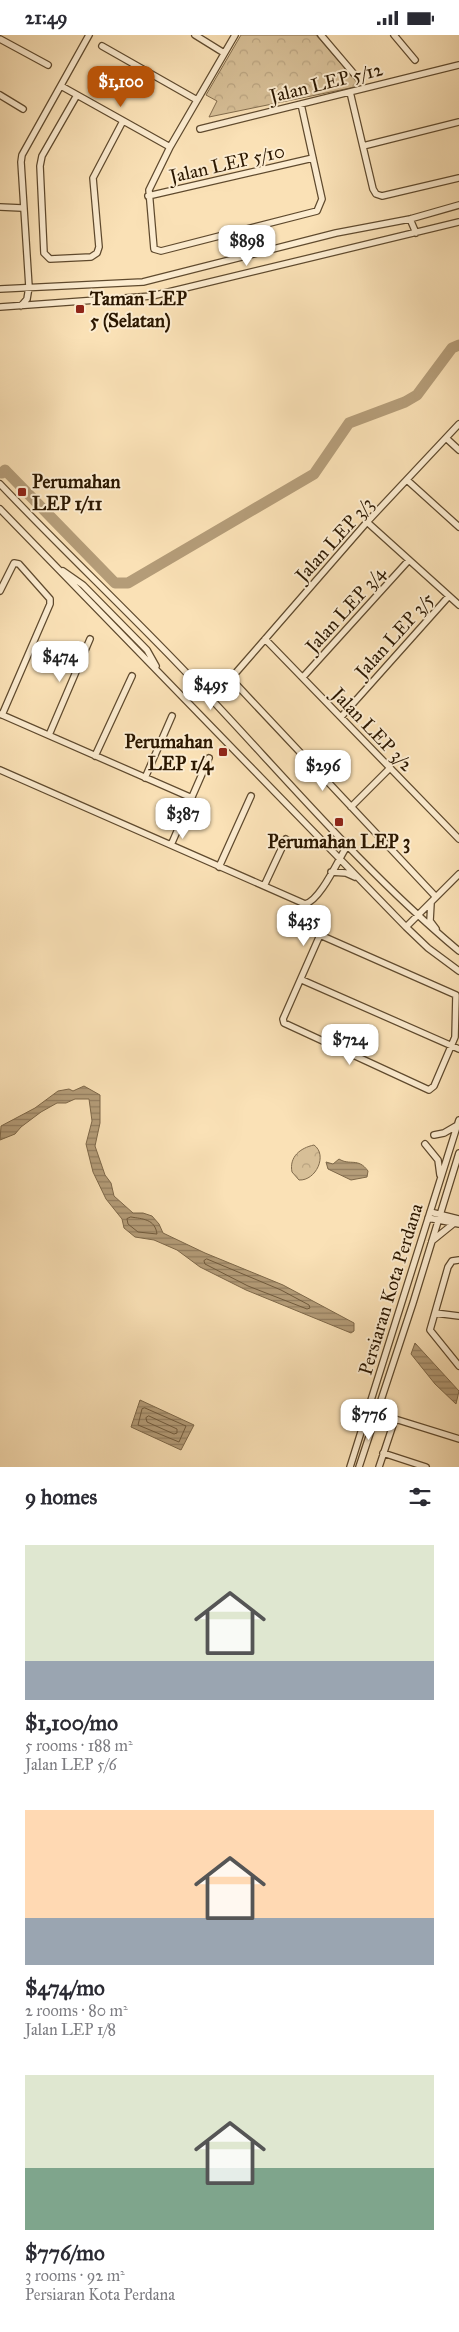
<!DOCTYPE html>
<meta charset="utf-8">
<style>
body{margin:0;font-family:"IM FELL Great Primer",serif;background:#f7f7f7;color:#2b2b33;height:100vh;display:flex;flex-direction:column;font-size:19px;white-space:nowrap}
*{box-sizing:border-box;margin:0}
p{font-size:16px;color:#7c7c81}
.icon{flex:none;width:28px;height:28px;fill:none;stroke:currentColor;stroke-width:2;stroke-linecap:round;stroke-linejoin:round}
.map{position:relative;height:1432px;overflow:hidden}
.panel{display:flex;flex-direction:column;background:#fff;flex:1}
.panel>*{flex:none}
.price{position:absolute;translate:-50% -42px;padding:0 11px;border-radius:10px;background:#fff;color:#222;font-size:16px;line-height:32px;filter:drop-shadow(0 1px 2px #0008)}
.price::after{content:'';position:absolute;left:50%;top:30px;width:15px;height:11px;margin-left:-8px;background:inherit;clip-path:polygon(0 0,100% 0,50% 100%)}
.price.on{background:#b45309;color:#fff}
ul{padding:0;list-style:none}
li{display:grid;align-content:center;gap:10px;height:265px;padding:0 25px}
li span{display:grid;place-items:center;height:155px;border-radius:0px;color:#555}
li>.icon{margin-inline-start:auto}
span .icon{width:90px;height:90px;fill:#fffc;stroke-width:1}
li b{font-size:21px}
h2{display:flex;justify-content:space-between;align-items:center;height:60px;padding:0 25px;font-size:21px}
.status{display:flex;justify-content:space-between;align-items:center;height:35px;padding:0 25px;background:#fff;direction:ltr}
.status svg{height:14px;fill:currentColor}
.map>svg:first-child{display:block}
.forest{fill:url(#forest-crowns);stroke:#816b4c}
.water{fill:url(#water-rules);stroke:#7d6748}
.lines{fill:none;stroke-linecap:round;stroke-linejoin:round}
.shore{stroke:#705a3c;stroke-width:1}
.river{stroke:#b49c78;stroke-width:11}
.minor-casing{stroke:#5f4a2e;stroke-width:8}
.minor{stroke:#fcecd0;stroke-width:5.5}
.poi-dot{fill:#8f2418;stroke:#fcecd0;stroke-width:2}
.labels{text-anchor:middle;stroke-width:4;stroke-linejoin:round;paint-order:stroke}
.street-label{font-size:19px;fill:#2b1700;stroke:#fcecd0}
.poi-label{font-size:19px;font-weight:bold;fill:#2b1700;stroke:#fcecd0;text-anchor:start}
</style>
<div class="status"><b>21:49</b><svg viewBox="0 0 49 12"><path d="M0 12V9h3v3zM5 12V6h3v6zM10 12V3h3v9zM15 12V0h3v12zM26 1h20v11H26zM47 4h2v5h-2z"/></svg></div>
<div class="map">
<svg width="459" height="1432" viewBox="0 0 459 1432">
<defs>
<pattern id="forest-crowns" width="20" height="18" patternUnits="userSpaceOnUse" patternTransform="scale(1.25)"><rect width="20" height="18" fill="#d7bf97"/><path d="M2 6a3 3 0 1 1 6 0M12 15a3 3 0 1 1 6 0" fill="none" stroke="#b9a380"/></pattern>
<pattern id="water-rules" width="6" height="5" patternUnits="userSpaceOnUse" patternTransform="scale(1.25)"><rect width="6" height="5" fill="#b49c78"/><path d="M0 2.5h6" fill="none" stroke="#937e60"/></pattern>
</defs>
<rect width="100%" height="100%" fill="#fae1b6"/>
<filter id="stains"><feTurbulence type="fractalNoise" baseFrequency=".004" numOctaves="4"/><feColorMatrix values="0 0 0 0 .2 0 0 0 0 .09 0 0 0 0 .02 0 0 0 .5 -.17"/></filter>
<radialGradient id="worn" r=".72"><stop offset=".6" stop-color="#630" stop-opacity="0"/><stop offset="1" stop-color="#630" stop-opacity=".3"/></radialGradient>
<!-- forest -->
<path class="forest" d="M241,0H316L360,51L209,82L217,66L206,60Z
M314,1110C328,1120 316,1146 299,1145L292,1137C289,1122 300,1113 314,1110Z"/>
<!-- water -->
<path class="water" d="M84,1051L100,1060V1088L95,1111L105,1140L111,1148L114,1161L133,1178H143L152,1181L159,1189L163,1198L205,1218L283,1250L354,1288V1296L351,1298L246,1255L200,1232L177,1215L154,1205L135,1202L124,1193L122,1184L106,1164L93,1137L86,1109L92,1086L89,1064H75L66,1068H57L41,1077L21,1092L15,1099L0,1105L1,1091L35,1073L58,1056L69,1054L73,1056Z
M339,1124C350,1131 358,1122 368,1136L367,1142L351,1145L328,1134L326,1127L333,1129Z
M415,1308L459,1356L456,1369L435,1349L411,1319Z
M140,1365L194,1390L181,1415L131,1392Z"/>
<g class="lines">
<!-- shore -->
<path class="shore" d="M131,1182C143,1184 155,1184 157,1199L138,1197L128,1189L127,1184Z
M207,1224L281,1255L309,1270L310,1273L307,1274L248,1251L205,1229L204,1226Z
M145,1373L186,1391L179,1407L138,1390L142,1374Z
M149,1381L177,1394V1398L174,1399L147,1387L146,1383Z"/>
<!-- river -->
<path class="river" d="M2,438L5,435L115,548H128L314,439L349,388L405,367L417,360L452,313L459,310"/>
<!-- minor casing -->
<g class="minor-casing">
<path id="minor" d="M195,0L224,18
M235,0L170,112L149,155L154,214L161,216L317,176L322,164L301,69
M321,0L355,40
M394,0L415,25
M0,4L48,30
M102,11L197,65
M61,51L170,112
M350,57L373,154L376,159L382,161L459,143
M0,60L23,74
M77,60L42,121L40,131L44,218L50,224L91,222L97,218L99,212L93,143L123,86
M200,94L459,30
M363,111L459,87
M148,161L313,123
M0,172L22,173
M410,184L416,198
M0,254L143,247L336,198L410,184L459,170
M21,271L27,264L29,252L21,127L22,120L89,0
M0,272L152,261L459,187
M446,403L459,415
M407,445L459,492
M0,449C57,509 118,567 176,627C270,724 355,829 459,916
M0,474L406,892L428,913L459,936
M367,487L459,570
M63,536L83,550L147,615L156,631
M0,556L14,528L19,529L50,564V569L2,680
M265,604L459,804
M303,642L409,525
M0,679L192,763
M341,682L449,561
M49,700L90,604
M95,721L132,641
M0,735L305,869C320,866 338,825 347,811
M145,743L172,681
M351,772L390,733
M171,810L209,723
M219,832L251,761
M331,837L346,838L355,842
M264,851L286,804
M436,862L234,647L233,641L367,487L459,389
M431,868L430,886L436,894
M406,892L459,839
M320,900L456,960L455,1002L434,1051L429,1055L284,988L283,984Z
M302,945L459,1014
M434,1100L444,1098L456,1091
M425,1109L438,1125L440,1140
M430,1177L459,1184
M428,1183L459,1189
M432,1206L453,1189
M459,1225L452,1226L448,1232L430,1295L459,1331
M435,1278L459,1281
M383,1418L426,1432
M350,1432L459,1085
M359,1432L413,1268L459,1118
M379,1432L395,1384L459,1404"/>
</g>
<!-- minor -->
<use href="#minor" class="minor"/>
</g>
<!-- markers -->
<g class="poi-dot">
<rect x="75" y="269" width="10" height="10" rx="2.5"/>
<rect x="17" y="452" width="10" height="10" rx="2.5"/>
<rect x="218" y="712" width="10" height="10" rx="2.5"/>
<rect x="334" y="782" width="10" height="10" rx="2.5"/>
</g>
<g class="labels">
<!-- street labels -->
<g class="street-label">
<text transform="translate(326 47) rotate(-14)" y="7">Jalan LEP 5/12</text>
<text transform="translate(227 128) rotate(-13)" y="7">Jalan LEP 5/10</text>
<text transform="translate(334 504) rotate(-48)" y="7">Jalan LEP 3/3</text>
<text transform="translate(345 574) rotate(-48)" y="7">Jalan LEP 3/4</text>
<text transform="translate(394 600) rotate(-48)" y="7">Jalan LEP 3/5</text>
<text transform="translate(373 694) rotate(46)" y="7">Jalan LEP 3/2</text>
<text transform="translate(390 1254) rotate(-73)" y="7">Persiaran Kota Perdana</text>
</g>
<!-- poi labels -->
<g class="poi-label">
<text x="90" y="270">Taman LEP<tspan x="90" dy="22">5 (Selatan)</tspan></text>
<text x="32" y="453">Perumahan<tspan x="32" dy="22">LEP 1/11</tspan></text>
<text x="213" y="713" text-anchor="end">Perumahan<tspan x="213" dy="22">LEP 1/4</tspan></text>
<text x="339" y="813" text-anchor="middle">Perumahan LEP 3</text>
</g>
</g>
<rect width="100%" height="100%" filter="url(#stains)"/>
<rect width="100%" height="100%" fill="url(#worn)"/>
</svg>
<b class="price on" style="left:121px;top:73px">$1,100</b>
<b class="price" style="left:247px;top:232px">$898</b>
<b class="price" style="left:60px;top:648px">$474</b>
<b class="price" style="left:211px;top:676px">$495</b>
<b class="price" style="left:323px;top:757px">$296</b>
<b class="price" style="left:183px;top:805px">$387</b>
<b class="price" style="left:304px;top:912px">$435</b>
<b class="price" style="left:350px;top:1031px">$724</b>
<b class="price" style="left:369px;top:1406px">$776</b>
</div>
<section class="panel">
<h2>9 homes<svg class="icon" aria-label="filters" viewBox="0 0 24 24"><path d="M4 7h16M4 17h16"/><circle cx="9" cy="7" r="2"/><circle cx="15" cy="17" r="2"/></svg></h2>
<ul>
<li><span style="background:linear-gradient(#dfe7d0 75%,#9aa5b1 0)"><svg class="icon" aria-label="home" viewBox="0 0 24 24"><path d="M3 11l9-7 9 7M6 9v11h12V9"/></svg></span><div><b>$1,100/mo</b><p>5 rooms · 188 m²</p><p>Jalan LEP 5/6</p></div></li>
<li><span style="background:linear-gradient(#ffd9b3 70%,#9aa5b1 0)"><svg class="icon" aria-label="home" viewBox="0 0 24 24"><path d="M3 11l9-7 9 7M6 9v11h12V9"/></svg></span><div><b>$474/mo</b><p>2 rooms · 80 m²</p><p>Jalan LEP 1/8</p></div></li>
<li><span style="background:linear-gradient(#dfe7d0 60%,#7fa58c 0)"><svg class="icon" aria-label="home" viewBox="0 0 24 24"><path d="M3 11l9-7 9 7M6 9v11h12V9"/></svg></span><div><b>$776/mo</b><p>3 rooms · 92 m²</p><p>Persiaran Kota Perdana</p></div></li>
</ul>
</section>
